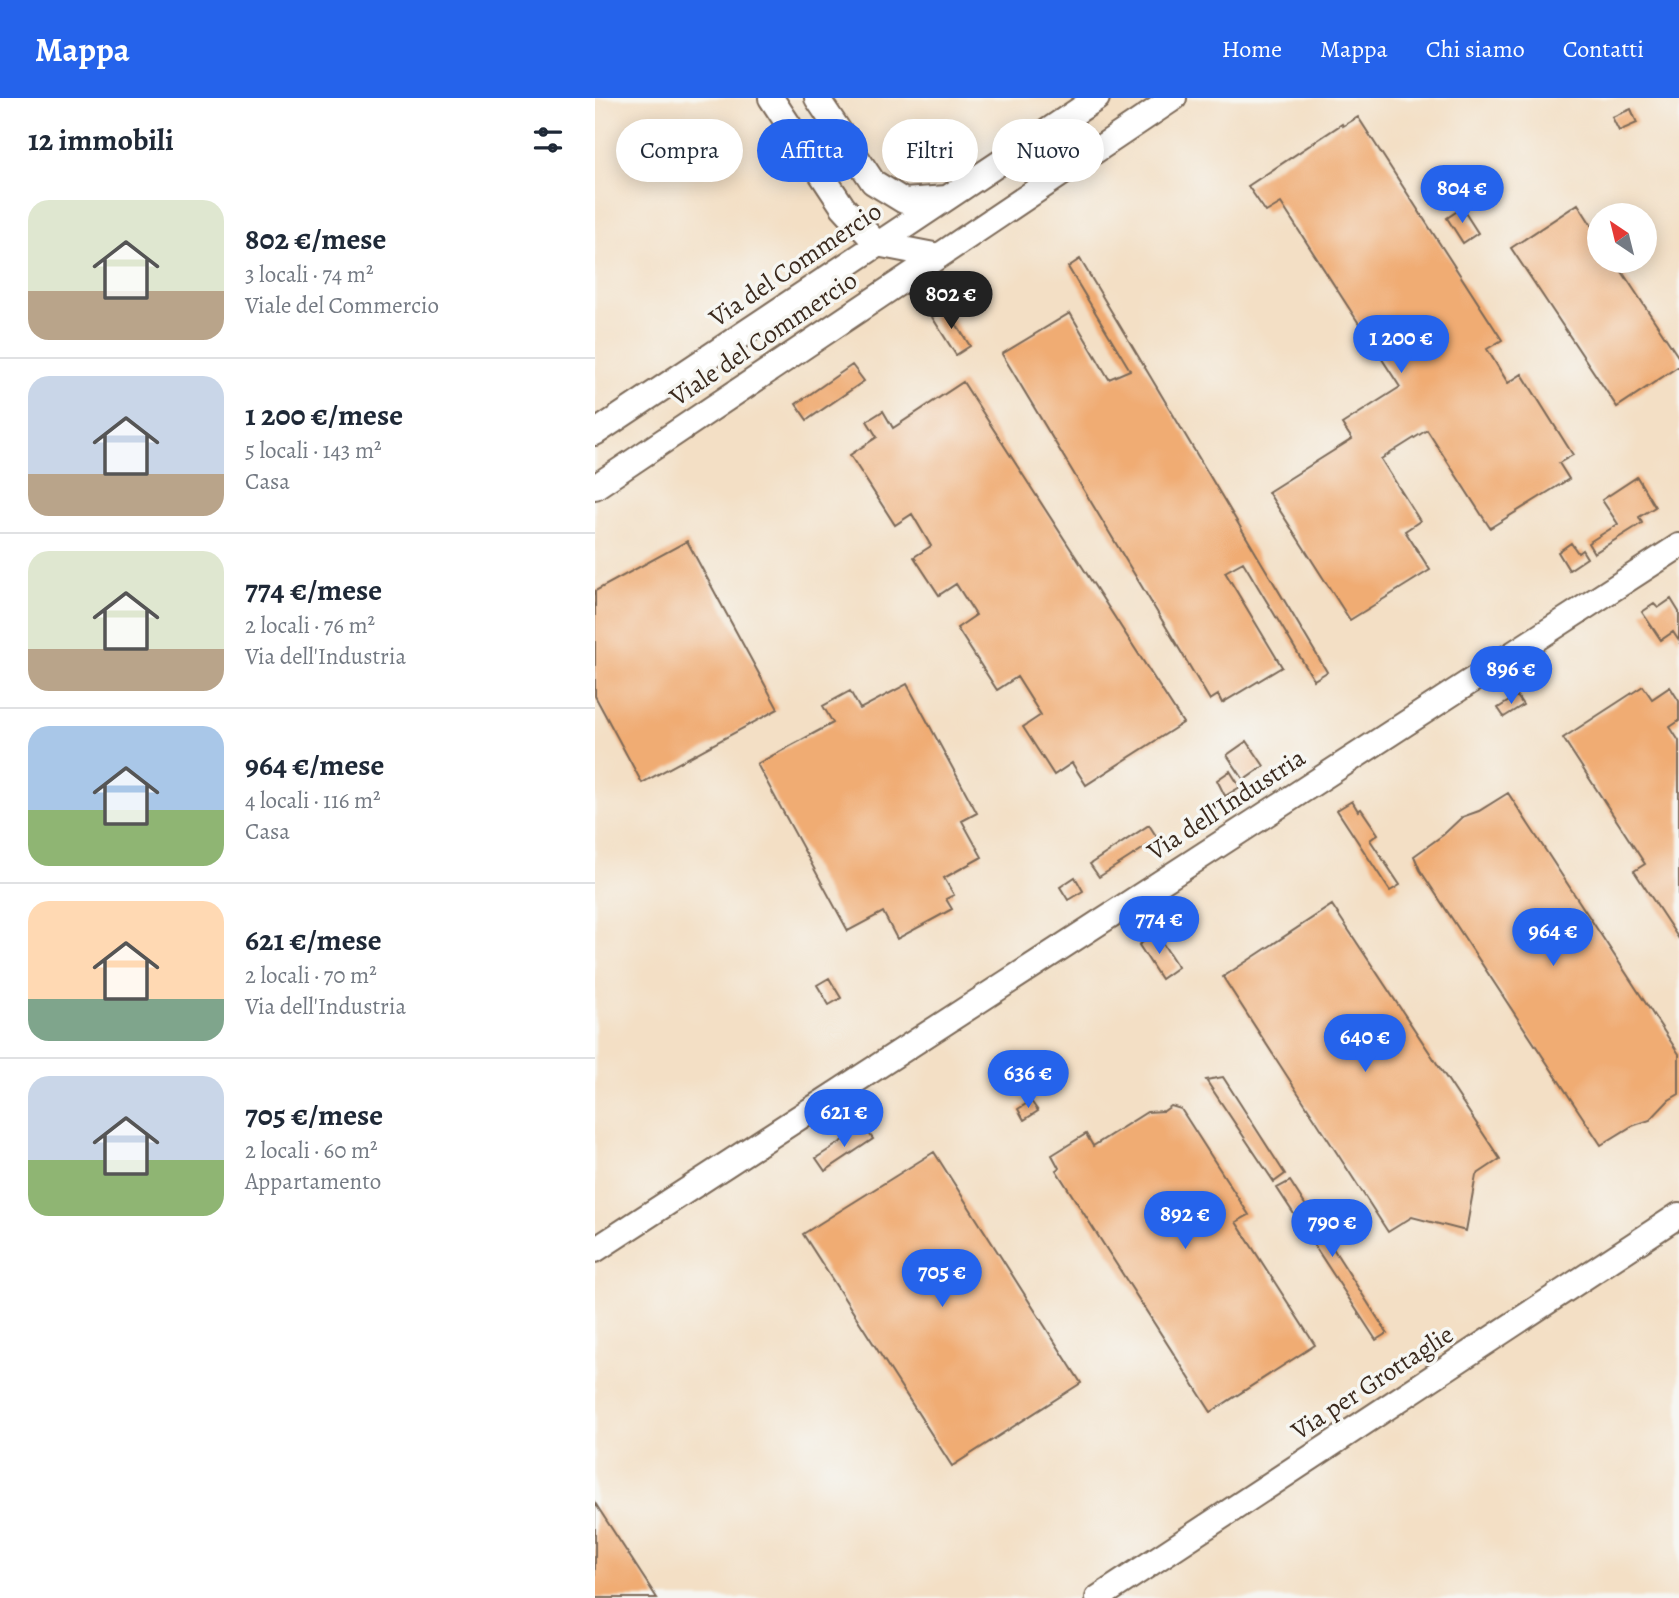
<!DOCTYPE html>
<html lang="it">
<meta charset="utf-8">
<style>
body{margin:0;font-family:Alegreya,serif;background:#f6f6f7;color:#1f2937;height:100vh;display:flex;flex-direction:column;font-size:26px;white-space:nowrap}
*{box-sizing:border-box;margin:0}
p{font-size:23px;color:#747a83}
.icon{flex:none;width:38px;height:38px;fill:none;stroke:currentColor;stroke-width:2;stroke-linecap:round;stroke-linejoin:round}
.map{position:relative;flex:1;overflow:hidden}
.details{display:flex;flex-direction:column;background:#fff;width:595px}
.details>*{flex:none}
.banner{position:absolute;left:21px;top:21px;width:665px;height:63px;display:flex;gap:14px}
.needle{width:46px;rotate:325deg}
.fabs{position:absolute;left:992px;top:105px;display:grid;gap:14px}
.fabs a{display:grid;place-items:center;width:70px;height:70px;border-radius:50%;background:#fff;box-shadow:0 4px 18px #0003;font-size:35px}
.price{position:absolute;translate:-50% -60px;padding:0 16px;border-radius:24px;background:#2563eb;color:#fff;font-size:23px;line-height:46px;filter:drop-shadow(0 2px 4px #0008)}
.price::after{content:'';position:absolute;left:50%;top:42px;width:21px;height:16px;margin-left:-10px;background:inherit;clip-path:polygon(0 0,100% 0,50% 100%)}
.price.current{background:#222;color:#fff}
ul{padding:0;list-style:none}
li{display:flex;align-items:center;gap:21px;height:175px;padding:0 28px}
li+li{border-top:2px solid #e0e1e3}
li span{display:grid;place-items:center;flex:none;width:196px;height:140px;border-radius:21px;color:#555}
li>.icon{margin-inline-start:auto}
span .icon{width:84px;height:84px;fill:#fffc;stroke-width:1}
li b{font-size:30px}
h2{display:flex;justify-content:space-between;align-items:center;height:84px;padding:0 28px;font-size:30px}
.pill{padding:0 24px;border-radius:32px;background:#fff;box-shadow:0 4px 18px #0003;font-size:24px;line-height:63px}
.pill.current{background:#2563eb;color:#fff}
header{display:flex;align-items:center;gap:42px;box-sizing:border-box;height:98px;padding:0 35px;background:#2563eb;color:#fff}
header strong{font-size:33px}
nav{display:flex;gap:38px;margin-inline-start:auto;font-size:24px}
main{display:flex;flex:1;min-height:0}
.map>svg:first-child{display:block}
.building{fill:#f0ac73}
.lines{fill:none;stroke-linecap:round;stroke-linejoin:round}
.minor-casing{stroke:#7b6958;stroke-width:28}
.minor{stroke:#fff;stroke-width:24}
.labels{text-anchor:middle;stroke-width:7;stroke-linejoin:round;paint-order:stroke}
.street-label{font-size:26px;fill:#3b2a1e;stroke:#f6f6f2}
</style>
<header>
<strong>Mappa</strong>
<nav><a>Home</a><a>Mappa</a><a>Chi siamo</a><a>Contatti</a></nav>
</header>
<main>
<section class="details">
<h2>12 immobili<svg class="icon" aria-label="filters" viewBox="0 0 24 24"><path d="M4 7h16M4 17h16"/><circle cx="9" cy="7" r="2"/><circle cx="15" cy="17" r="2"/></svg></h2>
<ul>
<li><span style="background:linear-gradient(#dfe7d0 65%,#b9a48a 0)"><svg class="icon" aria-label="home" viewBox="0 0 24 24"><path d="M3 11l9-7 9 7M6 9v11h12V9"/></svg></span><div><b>802 €/mese</b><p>3 locali · 74 m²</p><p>Viale del Commercio</p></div></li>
<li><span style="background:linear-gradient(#c9d6e8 70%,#b9a48a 0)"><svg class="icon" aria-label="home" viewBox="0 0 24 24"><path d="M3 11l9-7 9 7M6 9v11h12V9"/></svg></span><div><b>1 200 €/mese</b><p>5 locali · 143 m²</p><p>Casa</p></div></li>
<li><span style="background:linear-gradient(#dfe7d0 70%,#b9a48a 0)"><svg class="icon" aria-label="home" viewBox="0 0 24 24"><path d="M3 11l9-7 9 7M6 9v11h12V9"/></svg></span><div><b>774 €/mese</b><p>2 locali · 76 m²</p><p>Via dell'Industria</p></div></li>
<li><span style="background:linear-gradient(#a9c7e8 60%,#8fb573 0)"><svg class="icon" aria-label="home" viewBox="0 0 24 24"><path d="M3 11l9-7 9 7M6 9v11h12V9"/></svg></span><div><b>964 €/mese</b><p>4 locali · 116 m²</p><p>Casa</p></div></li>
<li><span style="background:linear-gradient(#ffd9b3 70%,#7fa58c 0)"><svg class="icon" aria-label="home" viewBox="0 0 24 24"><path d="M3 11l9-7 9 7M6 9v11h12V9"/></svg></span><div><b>621 €/mese</b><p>2 locali · 70 m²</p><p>Via dell'Industria</p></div></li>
<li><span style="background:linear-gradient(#c9d6e8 60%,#8fb573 0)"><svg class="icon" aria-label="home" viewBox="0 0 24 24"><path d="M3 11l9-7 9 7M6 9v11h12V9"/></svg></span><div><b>705 €/mese</b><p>2 locali · 60 m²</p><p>Appartamento</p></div></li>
</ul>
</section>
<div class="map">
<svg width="1084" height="1500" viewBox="0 0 1084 1500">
<rect width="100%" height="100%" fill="#f6f6f2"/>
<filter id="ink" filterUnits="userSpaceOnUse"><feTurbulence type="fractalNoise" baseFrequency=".0143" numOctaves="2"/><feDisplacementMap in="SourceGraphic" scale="14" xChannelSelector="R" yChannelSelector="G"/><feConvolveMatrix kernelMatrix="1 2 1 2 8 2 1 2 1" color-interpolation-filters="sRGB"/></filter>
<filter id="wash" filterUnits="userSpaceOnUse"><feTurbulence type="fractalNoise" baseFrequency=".00686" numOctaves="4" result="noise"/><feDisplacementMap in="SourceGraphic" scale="28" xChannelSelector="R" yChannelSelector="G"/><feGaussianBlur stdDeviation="1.57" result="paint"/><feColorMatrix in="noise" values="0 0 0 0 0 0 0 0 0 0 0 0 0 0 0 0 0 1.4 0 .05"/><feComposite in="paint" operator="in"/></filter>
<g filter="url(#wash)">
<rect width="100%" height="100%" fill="#f3dfc5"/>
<g id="blocks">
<!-- building -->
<path class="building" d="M1036,11L1042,25L1024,33L1017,19Z
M763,19L907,242L892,251L913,285L927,276L978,357L964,365L974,381L895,430L832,332L786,361L825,423L810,433L835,472L755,522L673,394L757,341L747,326L805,289L686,105L671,114L653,88L747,26L748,28Z
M983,106L1004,139V163H1020L1084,260V268L1022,309L916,150Z
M867,110L883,135L868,145L852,120Z
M485,161L732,574L719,582L648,464L630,474L687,569L627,605L623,597L615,602L407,256L475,215L514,281L535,272L473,169Z
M351,210L375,248L361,257L337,219Z
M257,267L269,283L212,322L201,306Z
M368,284L588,625L491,687L477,665L459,677L428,629L446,617L422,579L402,592L362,530L381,517L361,486L344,497L319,459L336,448L317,416L300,427L255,357L282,339L272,323L288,313L298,330Z
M1042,379L1060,409L1044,419L1047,425L999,455L993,445L1023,426L1007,402Z
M92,443L183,611L47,685L0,598V493Z
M976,445L983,455L987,452L992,460L974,472L963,454Z
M1076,501L1084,514V543L1078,534L1066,542L1047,514L1059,506L1063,510Z
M312,586L382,715L367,723L387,759L349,780L359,797L351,801L357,811L302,841L288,814L253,833L162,666L238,625L228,608L255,593L265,611Z
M1048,588L1057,601L1075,589L1084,603V623L1075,629L1084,643V841L1039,773L1050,766L968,640Z
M922,598L928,607L909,619L903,610Z
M652,643L669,668L649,682L632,657Z
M635,673L645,689L630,698L622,682Z
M913,695L1084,956V996L1074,1002L1055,1022L1037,1028L1006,1047L825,772L819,758L848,737L867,719L884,713Z
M757,703L763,713L766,711L783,736L775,742L805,787L795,793L742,712Z
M554,727L563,741L504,779L495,766Z
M480,779L488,793L473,802L465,789Z
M737,807L905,1061L881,1077L871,1133L817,1119L793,1134L628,879Z
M561,835L583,869L566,881L544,847Z
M234,880L246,900L234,907L222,887Z
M628,979L690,1076L679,1084L611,982Z
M436,1003L443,1013L429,1022L423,1011Z
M576,1008L586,1011L654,1117L641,1124L720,1247L616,1314L461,1072L464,1070L457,1057L491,1036L498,1048L552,1014L569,1013Z
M269,1029L278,1041L230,1073L221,1060Z
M339,1054L486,1285L357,1368L208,1136Z
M695,1083L792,1235L781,1242L682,1090Z
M0,1405L62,1500H0Z"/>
</g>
</g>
<g filter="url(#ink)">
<use href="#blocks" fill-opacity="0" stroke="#7b6958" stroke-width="2"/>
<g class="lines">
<!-- minor casing -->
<g class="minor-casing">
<path id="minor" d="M176,0L248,109L282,146L344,158
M222,0L278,84L309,103L352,100
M0,335L502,0
M0,389L579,0
M0,1152L1084,448
M503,1500L1084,1117"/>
</g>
<!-- minor -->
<use href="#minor" class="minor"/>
</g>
</g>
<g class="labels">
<!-- street labels -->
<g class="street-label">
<text transform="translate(200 166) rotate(-34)" y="9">Via del Commercio</text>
<text transform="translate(168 240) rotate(-34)" y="9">Viale del Commercio</text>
<text transform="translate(631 706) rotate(-33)" y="9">Via dell'Industria</text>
<text transform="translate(777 1284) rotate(-33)" y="9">Via per Grottaglie</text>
</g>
</g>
</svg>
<div class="fabs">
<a><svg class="needle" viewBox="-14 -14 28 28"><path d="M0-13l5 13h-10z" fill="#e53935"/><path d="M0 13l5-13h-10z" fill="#747a83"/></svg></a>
</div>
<b class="price" style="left:867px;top:127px">804 €</b>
<b class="price current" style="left:356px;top:233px">802 €</b>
<b class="price" style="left:806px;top:277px">1 200 €</b>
<b class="price" style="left:916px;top:608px">896 €</b>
<b class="price" style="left:564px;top:858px">774 €</b>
<b class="price" style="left:958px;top:870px">964 €</b>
<b class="price" style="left:770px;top:976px">640 €</b>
<b class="price" style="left:433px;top:1012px">636 €</b>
<b class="price" style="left:249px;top:1051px">621 €</b>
<b class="price" style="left:590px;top:1153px">892 €</b>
<b class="price" style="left:737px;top:1161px">790 €</b>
<b class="price" style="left:347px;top:1211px">705 €</b>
<div class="banner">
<a class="pill">Compra</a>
<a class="pill current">Affitta</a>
<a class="pill">Filtri</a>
<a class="pill">Nuovo</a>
</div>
</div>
</main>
